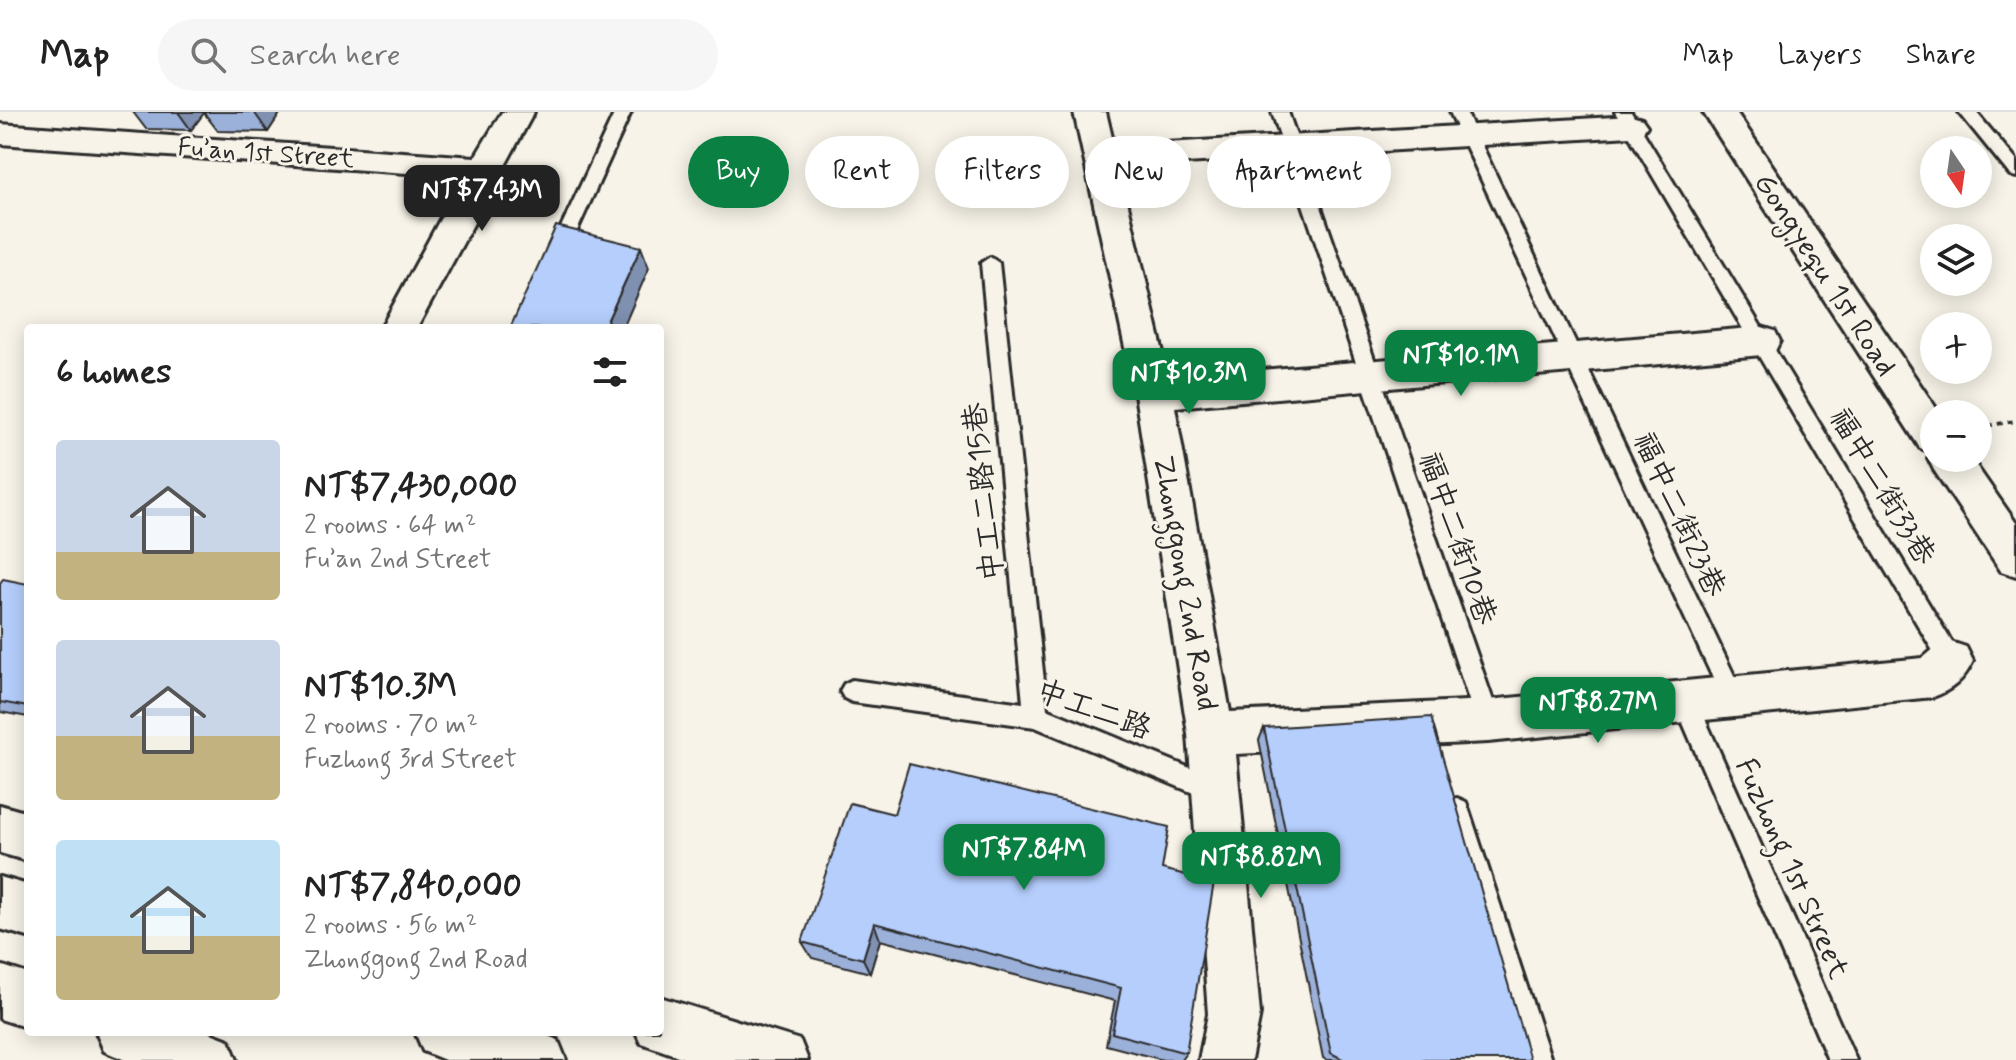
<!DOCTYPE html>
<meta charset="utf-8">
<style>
body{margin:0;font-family:Mynerve,"LXGW WenKai TC",sans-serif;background:#f6f6f6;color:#222;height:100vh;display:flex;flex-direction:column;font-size:30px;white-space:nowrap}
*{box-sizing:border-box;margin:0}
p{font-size:26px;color:#767676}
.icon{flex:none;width:44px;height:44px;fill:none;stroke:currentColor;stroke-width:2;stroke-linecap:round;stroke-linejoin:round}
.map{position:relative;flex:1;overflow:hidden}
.sheet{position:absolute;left:24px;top:212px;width:640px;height:712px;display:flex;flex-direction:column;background:#fff;border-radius:8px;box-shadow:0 4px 20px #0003}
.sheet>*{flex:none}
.top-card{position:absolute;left:688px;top:24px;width:760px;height:72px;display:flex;gap:16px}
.needle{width:52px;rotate:167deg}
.tools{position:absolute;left:1920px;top:24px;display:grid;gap:16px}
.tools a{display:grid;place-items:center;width:72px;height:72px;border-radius:50%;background:#fff;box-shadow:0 4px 20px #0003;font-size:40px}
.price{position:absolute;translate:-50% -68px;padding:0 18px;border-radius:16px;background:#0b8043;color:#fff;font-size:26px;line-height:52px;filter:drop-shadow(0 2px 4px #0008)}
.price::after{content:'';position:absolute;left:50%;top:48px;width:24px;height:18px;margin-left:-12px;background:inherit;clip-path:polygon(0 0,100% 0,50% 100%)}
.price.active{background:#222;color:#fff}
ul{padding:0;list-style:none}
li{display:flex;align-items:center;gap:24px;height:200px;padding:0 32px}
li span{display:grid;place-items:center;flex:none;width:224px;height:160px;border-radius:8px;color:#555}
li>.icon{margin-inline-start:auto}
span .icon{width:96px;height:96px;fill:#fffc;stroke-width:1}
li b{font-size:34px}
h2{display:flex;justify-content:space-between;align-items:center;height:96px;padding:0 32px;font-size:34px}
.tag{padding:0 28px;border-radius:36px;background:#fff;box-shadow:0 4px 20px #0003;font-size:28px;line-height:72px}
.tag.active{background:#0b8043;color:#fff}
header{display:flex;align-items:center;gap:48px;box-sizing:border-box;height:112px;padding:0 40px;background:#fff;border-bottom:2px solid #e0e0e0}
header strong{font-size:38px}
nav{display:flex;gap:44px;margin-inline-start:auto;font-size:28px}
.search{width:560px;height:72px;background:#f6f6f6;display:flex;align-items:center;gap:20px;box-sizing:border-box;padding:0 28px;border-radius:44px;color:#767676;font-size:30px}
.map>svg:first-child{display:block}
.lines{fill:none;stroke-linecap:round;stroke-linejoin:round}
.lane-casing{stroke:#2b2b2b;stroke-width:6}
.street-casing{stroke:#2b2b2b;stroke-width:6}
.secondary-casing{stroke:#2b2b2b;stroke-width:6}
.primary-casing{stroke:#2b2b2b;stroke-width:6}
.path{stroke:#2b2b2b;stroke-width:4;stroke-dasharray:5 5;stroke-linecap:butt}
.lane{fill:#f7f3e8;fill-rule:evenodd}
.street{fill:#f7f3e8;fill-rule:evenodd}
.secondary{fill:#f7f3e8;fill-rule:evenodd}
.primary{fill:#f7f3e8;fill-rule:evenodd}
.wall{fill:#9cb1d9;stroke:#2b2b2b;stroke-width:2}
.shaded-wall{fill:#7f90b0;stroke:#2b2b2b;stroke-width:2}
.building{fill:#b5cefc;stroke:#2b2b2b;stroke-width:2}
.labels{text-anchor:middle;stroke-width:6;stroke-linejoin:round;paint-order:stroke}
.far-street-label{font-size:26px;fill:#2b2b2b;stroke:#f7f3e8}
.street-label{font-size:30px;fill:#2b2b2b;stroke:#f7f3e8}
</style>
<header>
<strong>Map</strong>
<div class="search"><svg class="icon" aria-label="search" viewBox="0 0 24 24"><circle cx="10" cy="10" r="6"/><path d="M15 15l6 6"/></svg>Search here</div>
<nav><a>Map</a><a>Layers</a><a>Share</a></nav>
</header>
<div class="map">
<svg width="2016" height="948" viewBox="0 0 2016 948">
<rect width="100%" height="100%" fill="#f7f3e8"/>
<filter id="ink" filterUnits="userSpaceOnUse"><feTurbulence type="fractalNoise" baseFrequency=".0125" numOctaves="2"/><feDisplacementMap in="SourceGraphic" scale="16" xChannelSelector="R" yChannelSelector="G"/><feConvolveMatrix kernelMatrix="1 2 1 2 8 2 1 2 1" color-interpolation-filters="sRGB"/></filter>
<g filter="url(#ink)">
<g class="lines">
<!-- lane casing -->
<g class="lane-casing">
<path id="lane" d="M615,0H631L566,143L557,149L551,148L548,143Z
M1272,0H1288L1500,609L1496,617L1488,620L1480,617L1476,609Z
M1450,0H1466L1741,578L1745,585L1741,592L1733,596L1725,592Z
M1615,0H1631L1959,542L1962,549L1959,556L1951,559L1943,556Z
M1959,0H1976L2016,48V65L2010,63Z
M990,145L999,151L1047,597L1224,670L1227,678L1224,686L1215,690L1035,615L852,590L844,586L840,579L844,572L852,568L1023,591L981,151Z
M1686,579L1694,582L1856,948H1828L1674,590L1678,582Z
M1457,686L1466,690L1469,698L1551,948H1523L1445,698L1448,690Z"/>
</g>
<!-- street casing -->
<g class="street-casing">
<path id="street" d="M502,0H534L417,216H381L463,65L0,32V12L475,45Z
M1074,0H1106L1114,34L1631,4L1642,7L1647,14L1642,21L1631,24L1119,55L1169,266L1762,215L1775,219L1780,229L1775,239L1762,243L1175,295L1230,600L1488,588L1923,546L1936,535L1951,530L1966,535L1973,549C1964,568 1952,578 1933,585L1488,630L1236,642L1260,902L1251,948H1199L1208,902L1188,622L1135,282Z"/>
</g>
<!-- secondary casing -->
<g class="secondary-casing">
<path id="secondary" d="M1703,0H1736L1940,302H1934V346H1971L2016,411V464L2001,459L1934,358L1928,346L1931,340L1920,336Z"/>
</g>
<!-- primary casing -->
<g class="primary-casing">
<path id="primary" d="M0,693L28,701V749L0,741Z
M0,765L28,773V825L0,817Z
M0,853L28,862V916L0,907Z
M660,885L800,928L808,948H689L641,931L636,920H660Z
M96,920H208L229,928L237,948H125L104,939Z
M415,920H537L558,928L566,948H445L423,939Z"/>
</g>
<!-- path -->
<path class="path" d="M1978,315L2016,309"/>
<!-- lane -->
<use href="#lane" class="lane"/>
<!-- street -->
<use href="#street" class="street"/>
<!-- secondary -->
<use href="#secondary" class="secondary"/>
<!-- primary -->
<use href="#primary" class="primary"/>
</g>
<!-- wall -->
<path class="wall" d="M133,0H281L268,20L218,19L204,1L191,18L146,17Z
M0,471L28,472V605L0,600Z
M1264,616L1530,948H1326L1323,946L1259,628Z
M894,702L1162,757L1186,941L1181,948H1163L1106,933L1115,889L880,828L870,861L812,846L802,830Z"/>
<!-- shaded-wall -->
<path class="shaded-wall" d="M178,0H204V1L191,18Z
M254,0H281L268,20Z
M641,135L649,156L623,216H604Z
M874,811L880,828L870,861L863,847Z"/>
<!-- building -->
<path class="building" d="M556,114L641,135L604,216H510Z
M3,467L28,472V595L0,590V471Z
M1431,605L1530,948H1344L1331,941L1264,616Z
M909,652L1169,715L1162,757L1214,770L1186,941L1112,921L1121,876L874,811L863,847L802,830L850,691L894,702Z"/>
</g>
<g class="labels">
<!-- far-street labels -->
<g class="far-street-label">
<text transform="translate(266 40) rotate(4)" y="9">Fu’an 1st Street</text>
</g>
<!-- street labels -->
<g class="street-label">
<text transform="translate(1826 162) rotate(57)" y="10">Gongyequ 1st Road</text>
<text transform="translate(1883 374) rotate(59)" y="10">福中二街33巷</text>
<text transform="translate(983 380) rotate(-96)" y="10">中工二路15巷</text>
<text transform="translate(1680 402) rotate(65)" y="10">福中二街23巷</text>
<text transform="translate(1458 426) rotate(71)" y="10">福中二街10巷</text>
<text transform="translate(1186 471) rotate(80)" y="10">Zhonggong 2nd Road</text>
<text transform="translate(1094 597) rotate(20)" y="10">中工二路</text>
<text transform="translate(1793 756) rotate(66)" y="10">Fuzhong 1st Street</text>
</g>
</g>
</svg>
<div class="tools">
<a><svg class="needle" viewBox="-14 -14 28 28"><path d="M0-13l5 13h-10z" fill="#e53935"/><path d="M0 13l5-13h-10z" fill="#767676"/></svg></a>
<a><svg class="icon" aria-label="layers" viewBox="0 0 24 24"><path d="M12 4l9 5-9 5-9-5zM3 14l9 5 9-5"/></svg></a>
<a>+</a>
<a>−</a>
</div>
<b class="price active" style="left:482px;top:121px">NT$7.43M</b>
<b class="price" style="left:1461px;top:286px">NT$10.1M</b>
<b class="price" style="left:1189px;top:304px">NT$10.3M</b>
<b class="price" style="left:1598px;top:633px">NT$8.27M</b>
<b class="price" style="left:1024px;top:780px">NT$7.84M</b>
<b class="price" style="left:1261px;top:788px">NT$8.82M</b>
<div class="top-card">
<a class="tag active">Buy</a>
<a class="tag">Rent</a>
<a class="tag">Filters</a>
<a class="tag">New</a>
<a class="tag">Apartment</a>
</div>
<section class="sheet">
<h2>6 homes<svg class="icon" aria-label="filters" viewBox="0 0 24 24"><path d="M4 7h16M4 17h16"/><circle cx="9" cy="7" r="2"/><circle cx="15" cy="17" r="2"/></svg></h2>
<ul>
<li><span style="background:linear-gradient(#c9d6e8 70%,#c2b280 0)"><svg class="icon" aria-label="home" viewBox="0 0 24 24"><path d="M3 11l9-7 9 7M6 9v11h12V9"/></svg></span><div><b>NT$7,430,000</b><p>2 rooms · 64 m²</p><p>Fu’an 2nd Street</p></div></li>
<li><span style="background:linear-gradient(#c9d6e8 60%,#c2b280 0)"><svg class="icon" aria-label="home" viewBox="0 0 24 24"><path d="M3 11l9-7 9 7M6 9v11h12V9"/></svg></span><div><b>NT$10.3M</b><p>2 rooms · 70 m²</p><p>Fuzhong 3rd Street</p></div></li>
<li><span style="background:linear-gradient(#bfe0f5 60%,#c2b280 0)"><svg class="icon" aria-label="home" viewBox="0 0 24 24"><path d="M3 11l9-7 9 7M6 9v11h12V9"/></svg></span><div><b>NT$7,840,000</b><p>2 rooms · 56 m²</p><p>Zhonggong 2nd Road</p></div></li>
</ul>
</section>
</div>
